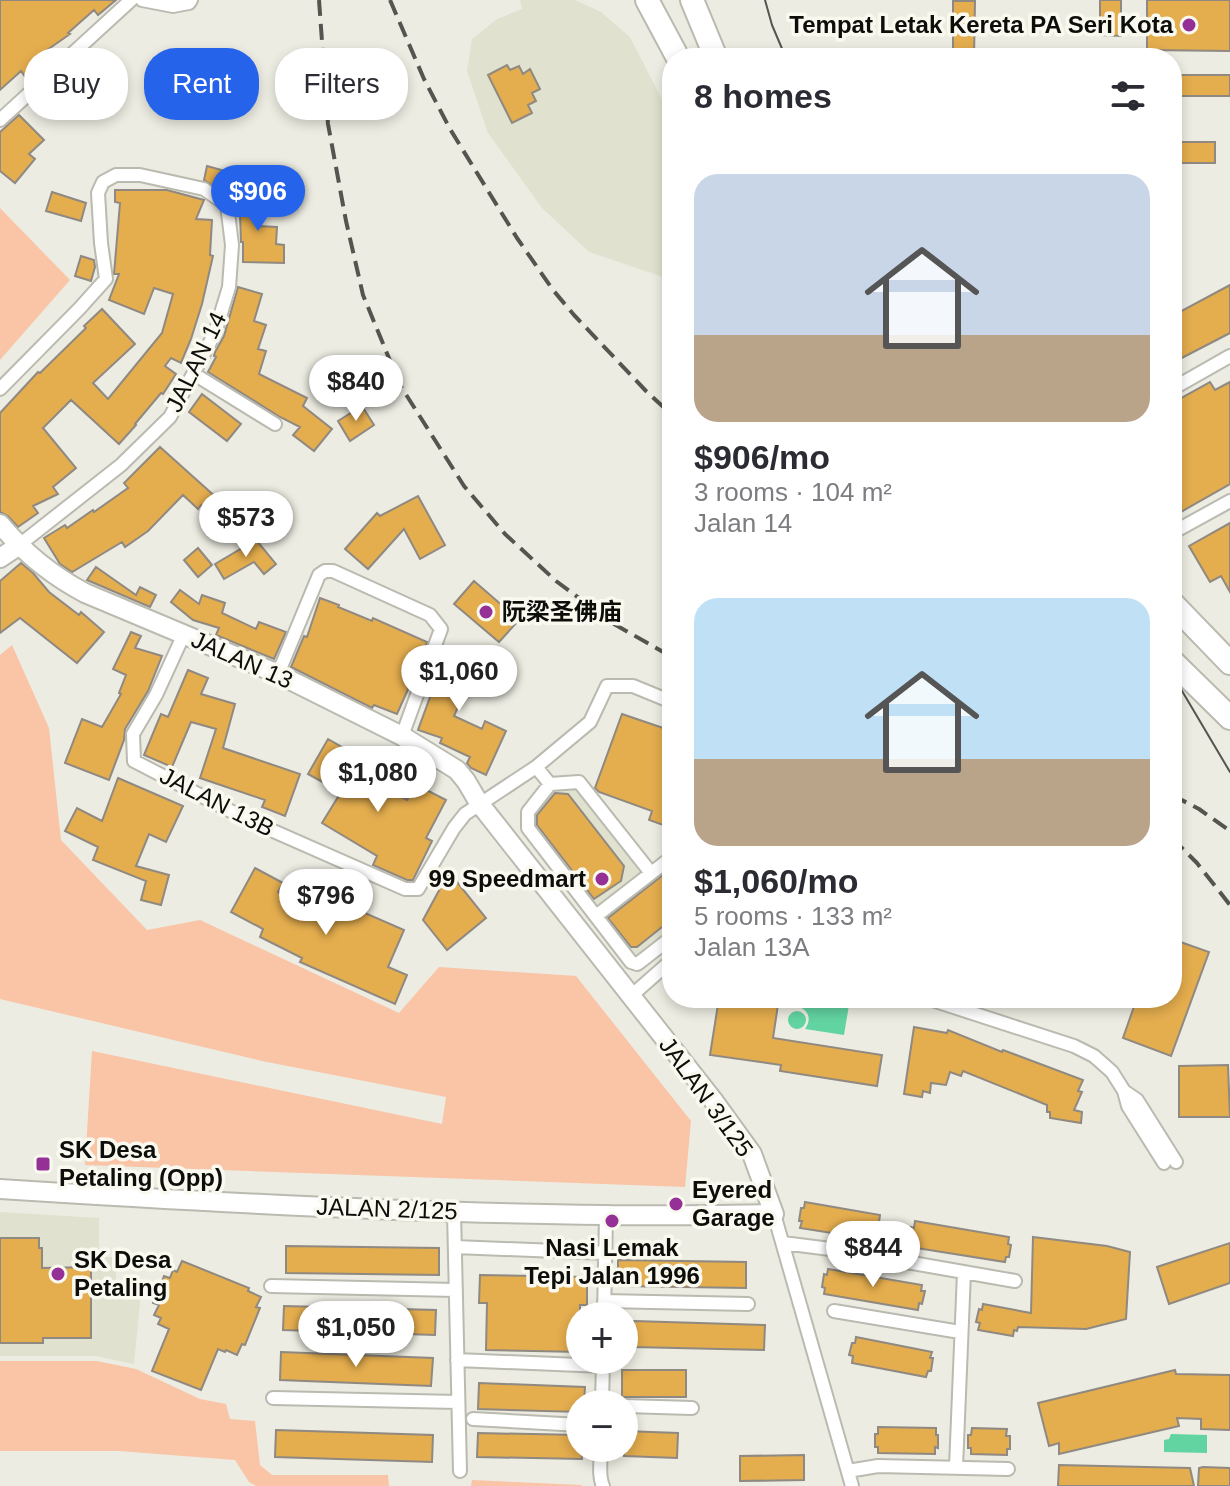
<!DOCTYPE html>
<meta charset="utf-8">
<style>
body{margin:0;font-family:Arial,"Noto Sans SC",sans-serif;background:#f7f7f7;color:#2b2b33;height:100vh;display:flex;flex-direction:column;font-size:30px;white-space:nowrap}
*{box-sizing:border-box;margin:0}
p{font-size:26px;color:#7c7c81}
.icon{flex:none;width:44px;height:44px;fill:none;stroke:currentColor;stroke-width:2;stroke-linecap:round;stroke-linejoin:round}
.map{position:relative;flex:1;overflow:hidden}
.panel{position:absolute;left:662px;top:48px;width:520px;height:960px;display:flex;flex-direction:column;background:#fff;border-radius:32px;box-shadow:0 4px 12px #0003}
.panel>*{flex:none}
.top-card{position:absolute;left:24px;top:48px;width:518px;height:72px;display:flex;gap:16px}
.buttons{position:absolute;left:566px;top:1302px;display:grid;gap:16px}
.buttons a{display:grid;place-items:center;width:72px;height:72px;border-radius:50%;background:#fff;box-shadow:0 4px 12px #0003;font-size:40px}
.price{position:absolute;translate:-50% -68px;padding:0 18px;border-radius:28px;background:#fff;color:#222;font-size:26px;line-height:52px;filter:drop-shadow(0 2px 4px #0008)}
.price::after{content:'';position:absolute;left:50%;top:48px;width:24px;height:18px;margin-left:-12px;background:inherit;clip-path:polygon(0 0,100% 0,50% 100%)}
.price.selected{background:#2563eb;color:#fff}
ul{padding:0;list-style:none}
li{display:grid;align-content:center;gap:16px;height:424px;padding:0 32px}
li span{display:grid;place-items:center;height:248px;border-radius:24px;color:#555}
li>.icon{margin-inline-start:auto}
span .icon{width:144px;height:144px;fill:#fffc;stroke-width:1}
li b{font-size:34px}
h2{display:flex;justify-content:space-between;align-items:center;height:96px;padding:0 32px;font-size:34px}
.tag{padding:0 28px;border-radius:32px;background:#fff;box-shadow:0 4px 12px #0003;font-size:28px;line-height:72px}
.tag.selected{background:#2563eb;color:#fff}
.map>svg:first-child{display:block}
.built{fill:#e1e1cf}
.green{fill:#fac4a6}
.water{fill:#62d4a1}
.building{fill:#e4ad4e;stroke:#8f8981;stroke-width:2}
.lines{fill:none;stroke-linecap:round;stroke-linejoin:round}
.street-casing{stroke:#babab0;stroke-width:16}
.secondary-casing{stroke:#babab0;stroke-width:22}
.highway-casing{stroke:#babab0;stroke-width:26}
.street{stroke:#fff;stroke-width:12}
.secondary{stroke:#fff;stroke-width:18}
.highway{stroke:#fff;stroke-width:22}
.tram{stroke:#55554f;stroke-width:2}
.rail{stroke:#55554f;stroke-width:4;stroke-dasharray:16 8;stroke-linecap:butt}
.poi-dot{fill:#953196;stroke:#f9f9ef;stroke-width:3}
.labels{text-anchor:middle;stroke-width:7;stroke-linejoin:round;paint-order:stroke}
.poi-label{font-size:24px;font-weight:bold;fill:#0d0d0a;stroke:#f9f9ef;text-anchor:start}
.street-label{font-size:24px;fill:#0d0d0a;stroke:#f9f9ef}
</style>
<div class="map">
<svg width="1230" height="1486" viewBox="0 0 1230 1486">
<rect width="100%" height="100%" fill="#ecece2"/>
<!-- built -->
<path class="built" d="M520,0H575L601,12L630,37L672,119V288L663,277L589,252L542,208L488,133L467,71L472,39L497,19L522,9Z
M577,788L648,878L672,861V931L636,960L531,827L530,813L549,789Z
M0,1212L99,1218V1248L105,1249V1257H116V1290L141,1293L134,1364L95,1356H0Z"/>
<!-- green -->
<path class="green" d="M0,208L70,280L0,360Z
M12,645L49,728L61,840L147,930L200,920L399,1013L439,967L576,976L691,1121L685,1187L85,1165L92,1051L442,1124L446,1097L262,1061L0,999V655Z
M0,1361H97L136,1369L200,1399L226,1404L230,1419L255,1421L260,1465L272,1475H388L389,1486H256L249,1482L235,1460L119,1451H0Z
M472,1480L581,1485L582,1486H471Z"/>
<!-- water -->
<path class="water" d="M799,998L849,1005L844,1035L805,1029C812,1019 809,1010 797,1006Z
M788 1020a9 9 0 1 1 18 0a9 9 0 1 1-18 0Z
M1171,1434L1207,1435V1453L1164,1452V1440L1169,1439Z"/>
<!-- building -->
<path class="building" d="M0,0H116L98,15L94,10L68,33L70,34L43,53L49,61L26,78L21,71L0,90Z
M1100,0H1121V36L1100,35Z
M1147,0H1230V51L1147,50Z
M953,1H975L974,58H953Z
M87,53L107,84L84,98L67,71Z
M507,65L510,70L519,66L523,74L530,69L540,89L532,93L536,101L528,105L532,113L512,123L488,75Z
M1172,75H1230V96H1172Z
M19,115L44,140L29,154L35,159L15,183L0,171V132Z
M1172,142H1215V163H1172Z
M207,166L239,175L233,195L226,194L204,180Z
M115,190H167L204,200L196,219L212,220L210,255L213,256L202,304L191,339L181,363L171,358L165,366L176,374L163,394L161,393L135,424L136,425L119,444L71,400L43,428L76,468L53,487L58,494L33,506L38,513L18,527L8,516L0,512V413L38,372L40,373L86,328L84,326L102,309L135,344L93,383L108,399L162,333L173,294L154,288L144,314L109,300L119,274H114L120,203L115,202Z
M52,192L86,203L81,221L46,211Z
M244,192L266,198L258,226L277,227L276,244L284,245V263L243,262V242H241L240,214L238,213Z
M81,256L94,260L95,267L91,281L75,276Z
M1230,285V333L1172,363V316Z
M238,287L262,294L254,321L266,325L258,349L266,351L259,374L307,398L303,406L332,429L314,451L293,435L300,427L280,417L208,372L216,357L214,356L215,352L224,336Z
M1210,382L1215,390L1230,382V484L1172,517V403Z
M202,394L241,424L227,441L189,412Z
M362,406L374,425L350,441L338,421Z
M160,447L218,499L221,495L235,505L224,521L201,505L198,509L183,495L148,531L125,547L122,542L72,572L60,564L44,538L65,525L67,528L93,510L94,512L128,488L124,483Z
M418,496L445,545L420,559L404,529L368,569L345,549L377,513L380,516Z
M1230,523V592L1221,576L1210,582L1189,546Z
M253,536L276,564L264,574L254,562L224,579L215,564L242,548L241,547Z
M198,548L212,565L198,577L184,560Z
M21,563L33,573L49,592L79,615L81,612L104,632L77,663L20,618L0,633V581Z
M96,567L136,595L140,587L156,595L150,607L87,580Z
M474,581L519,620L499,642L454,604Z
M180,590L199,604L202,595L225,603L222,613L256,629L259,622L286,632L274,659L216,635L219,628L193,620L171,602Z
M320,598L339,605L338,607L372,621L373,618L427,642L414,676L397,714L374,705L372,708L291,667L304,636L307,637Z
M131,632L141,636L135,648L162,656L148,691L125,729L124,740L109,780L65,763L82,719L102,727L121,694L119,693L126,675L113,669Z
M451,647L479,659L454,716L482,729L485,721L506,731L486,775L471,768L467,763L470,757L440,743L442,738L418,730L433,689L434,684L431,683L443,649L449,651Z
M188,670L208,678L201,694L235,704L223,748L300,774L285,816L262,807L265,800L200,778L216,729L191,722L172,767L144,755L161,714L168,717Z
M622,714L672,731V828L649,820L652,811L599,792L595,788Z
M328,739L354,754L348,765L407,800L415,784L446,800L426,838L432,841L413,880H407L373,865L377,856L322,823L341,792L308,774Z
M118,778L183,806L166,842L149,834L136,866L169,875L161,905L141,900L146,881L93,860L98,847L65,831L77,808L102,821Z
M555,793L568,794L624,866L621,881L594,899L537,825V815Z
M255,868L283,883L278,892L333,919L340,902L404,930L388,967L407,975L395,1004L300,962L302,958L260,937L263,929L231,912Z
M672,868V919L637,947H631L608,918Z
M449,872L486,918L447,950L423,920Z
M1172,939L1209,952L1171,1056L1123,1038L1137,998H1172Z
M719,998H779L773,1038L882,1055L877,1086L780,1071L781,1065L710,1055Z
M914,1027L947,1033L948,1030L1002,1052L1003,1050L1083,1080L1078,1091L1082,1092L1074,1110L1082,1112L1081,1123L1050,1118V1112H1047V1105L963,1071L961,1076L950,1072L946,1085L931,1083L930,1093L923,1091L922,1097L904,1094Z
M1228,1065L1230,1117H1179V1066Z
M805,1202L880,1215L879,1222H882L880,1235L877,1234L876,1240L800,1228L802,1221H799L801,1208H804Z
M915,1221L1009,1237L1008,1244L1011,1245L1009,1257H1006L1005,1262L910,1247L912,1240H909L911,1227L914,1228Z
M1033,1237L1107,1246L1130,1252L1126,1319L1086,1329L1018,1327L1017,1331L1014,1330L1013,1336L978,1330L980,1323L976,1322L979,1309L982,1310L983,1304L1031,1313Z
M0,1238H39V1248H42V1268L91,1267V1338H43V1343H0Z
M1230,1243V1283L1169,1304L1157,1267Z
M286,1246L439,1248V1275L286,1273Z
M618,1260L746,1262V1288L618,1286Z
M182,1261L249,1288L248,1291L261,1297L256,1307L260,1308L245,1345L242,1344L237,1355L226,1350L225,1352L218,1349L201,1390L152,1371L169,1329L158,1324L161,1318L154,1315L159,1305L153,1303L156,1295L155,1287L161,1284L164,1276L170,1278L173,1270L177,1272Z
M828,1269L922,1285L921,1291H925L922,1304L919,1303L918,1310L824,1294L825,1288L822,1287L824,1274L827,1275Z
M480,1275L587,1277V1305H580V1352L486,1350L487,1303H479Z
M284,1306L436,1310L435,1335L283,1330Z
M634,1321L765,1325L764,1350L633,1347Z
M856,1337L932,1352L930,1358H933L931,1371H928L926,1377L852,1363L853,1356L849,1355L852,1343H855Z
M281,1352L433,1358L431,1386L280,1380Z
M622,1370H686V1397H622Z
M1175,1370L1176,1374L1230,1375V1430L1201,1429V1419L1177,1418L1179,1426L1059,1454V1443L1049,1446L1038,1403Z
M479,1383L585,1387L584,1404H580V1412L478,1409Z
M878,1427L936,1428V1435H938V1448L935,1447V1454L878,1453V1447H875V1434H878Z
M972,1428L1007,1429L1006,1436H1010V1449H1007V1455L971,1454V1448H968V1435H971Z
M276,1430L433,1435L432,1462L275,1457Z
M624,1431L678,1433L677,1458L624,1456Z
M478,1433L580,1435L582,1459L477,1457Z
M804,1455V1480L740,1481V1456Z
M1059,1465L1190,1468L1194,1486H1058Z
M1203,1467L1230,1468V1486H1198L1199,1468Z"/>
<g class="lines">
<!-- street casing -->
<g class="street-casing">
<path id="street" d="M142,0L173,6L189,3L191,0
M0,120L131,0
M194,374L275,424
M0,389L79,309L106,279L101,243L98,193L103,182L116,175H140L204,189L227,205L232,245L229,287L215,333L170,417L121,465L18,546
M1172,389L1230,356
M1172,533L1230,501
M184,634L156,695L133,734L134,761L246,819L405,889H418L454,828L465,814L536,767L590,722L607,686H633L672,702
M278,674L319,575L325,571H333L430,615L441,629L402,736
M536,767L550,784L579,782L651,873
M550,784L528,812V828L631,962L637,964L640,962L672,937
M596,916L672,857
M631,996L672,960
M926,998L1074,1046L1094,1056L1112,1072L1124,1091L1128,1106L1164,1163
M1124,1091L1137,1100L1176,1162
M454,1212L460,1471
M774,1214L852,1486
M783,1243L838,1250L1015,1281
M455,1247L606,1253
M271,1286L456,1290
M604,1301L748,1304
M834,1311L960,1332
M604,1316L606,1215
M457,1360L603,1366
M273,1398L458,1402
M602,1404L603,1360
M624,1406L692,1408
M473,1419L580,1425
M601,1448C601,1460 598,1476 603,1486
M956,1467L964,1272
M848,1471L878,1466L1008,1469"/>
</g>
<!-- secondary casing -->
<g class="secondary-casing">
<path id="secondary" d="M0,524C25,554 51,575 85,593L278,674L402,736L457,770L466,781L479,803L713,1100L752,1154L774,1214C717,1215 661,1216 604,1215C403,1213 201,1202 0,1189
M0,558L18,546"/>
</g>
<!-- highway casing -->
<g class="highway-casing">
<path id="highway" d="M647,0L678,58
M692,0L716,58
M1172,603L1230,663
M1172,661L1230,718"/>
</g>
<!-- street -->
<use href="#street" class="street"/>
<!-- secondary -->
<use href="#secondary" class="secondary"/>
<!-- highway -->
<use href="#highway" class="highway"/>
<!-- tram -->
<path class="tram" d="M765,0L772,25L786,58
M1172,674L1230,772"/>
<!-- rail -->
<path class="rail" d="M319,0L328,124L346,221L363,295L400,385L464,486L505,534L556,581L614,624L672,657
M390,0L424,79L450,129L517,238L553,290L574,315L646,391L672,415
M1172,795L1199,809L1230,831
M1172,838L1197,863L1230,905"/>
</g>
<!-- markers -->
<g class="poi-dot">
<circle cx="1189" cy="25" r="8"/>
<circle cx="486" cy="612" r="8"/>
<circle cx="602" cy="879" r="8"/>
<rect x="35" y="1156" width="16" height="16" rx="4"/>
<circle cx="676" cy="1204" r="8"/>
<circle cx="612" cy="1221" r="8"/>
<circle cx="58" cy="1274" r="8"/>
</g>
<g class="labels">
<!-- poi labels -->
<g class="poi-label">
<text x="1173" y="33" text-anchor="end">Tempat Letak Kereta PA Seri Kota</text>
<text x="502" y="620">阮梁圣佛庙</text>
<text x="586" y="887" text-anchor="end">99 Speedmart</text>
<text x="59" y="1158">SK Desa<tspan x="59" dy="28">Petaling (Opp)</tspan></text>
<text x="692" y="1198">Eyered<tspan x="692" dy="28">Garage</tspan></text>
<text x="612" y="1256" text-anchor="middle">Nasi Lemak<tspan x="612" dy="28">Tepi Jalan 1996</tspan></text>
<text x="74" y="1268">SK Desa<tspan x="74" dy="28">Petaling</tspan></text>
</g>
<!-- street labels -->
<g class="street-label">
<text transform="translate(196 362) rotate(-64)" y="8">JALAN 14</text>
<text transform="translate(242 660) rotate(24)" y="8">JALAN 13</text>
<text transform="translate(217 802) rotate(27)" y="8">JALAN 13B</text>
<text transform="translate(706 1097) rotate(54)" y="8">JALAN 3/125</text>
<text transform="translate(387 1209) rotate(2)" y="8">JALAN 2/125</text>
</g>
</g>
</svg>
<div class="buttons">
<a>+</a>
<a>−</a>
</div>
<b class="price selected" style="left:258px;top:233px">$906</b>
<b class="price" style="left:356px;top:423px">$840</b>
<b class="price" style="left:246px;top:559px">$573</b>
<b class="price" style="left:459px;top:713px">$1,060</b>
<b class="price" style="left:378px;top:814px">$1,080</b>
<b class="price" style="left:326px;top:937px">$796</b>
<b class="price" style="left:873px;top:1289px">$844</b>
<b class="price" style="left:356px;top:1369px">$1,050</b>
<div class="top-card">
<a class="tag">Buy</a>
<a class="tag selected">Rent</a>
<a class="tag">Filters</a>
</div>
<section class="panel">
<h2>8 homes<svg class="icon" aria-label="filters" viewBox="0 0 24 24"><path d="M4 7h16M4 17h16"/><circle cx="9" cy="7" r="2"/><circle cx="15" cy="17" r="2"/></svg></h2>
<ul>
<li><span style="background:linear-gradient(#c9d6e8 65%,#b9a48a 0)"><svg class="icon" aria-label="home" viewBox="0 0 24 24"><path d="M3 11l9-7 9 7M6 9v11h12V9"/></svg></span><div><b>$906/mo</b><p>3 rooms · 104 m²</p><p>Jalan 14</p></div></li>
<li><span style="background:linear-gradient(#bfe0f5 65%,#b9a48a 0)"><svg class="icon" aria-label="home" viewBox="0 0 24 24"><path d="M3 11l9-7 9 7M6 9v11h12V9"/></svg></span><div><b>$1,060/mo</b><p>5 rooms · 133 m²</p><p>Jalan 13A</p></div></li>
</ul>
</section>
</div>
